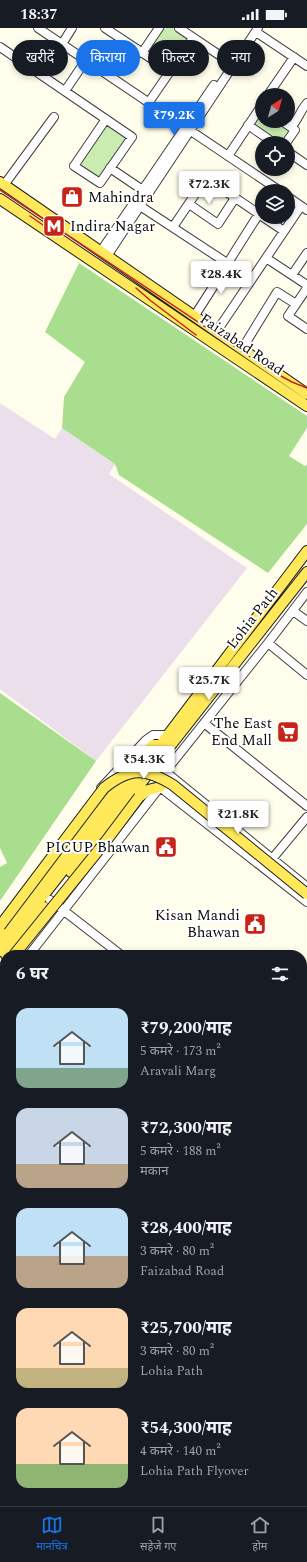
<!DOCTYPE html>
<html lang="hi">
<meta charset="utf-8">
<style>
body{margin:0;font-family:Spectral,"Noto Sans Devanagari",serif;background:#20242c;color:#f1f3f6;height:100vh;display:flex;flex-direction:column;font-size:15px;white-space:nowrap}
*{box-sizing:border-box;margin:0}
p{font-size:13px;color:#9ea1a6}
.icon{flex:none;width:22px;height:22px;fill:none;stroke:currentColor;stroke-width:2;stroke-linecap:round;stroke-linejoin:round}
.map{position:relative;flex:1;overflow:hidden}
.details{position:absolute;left:0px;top:922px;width:307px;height:556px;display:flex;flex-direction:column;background:#171b24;border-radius:16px 16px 0 0;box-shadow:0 2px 6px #0003}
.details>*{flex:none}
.top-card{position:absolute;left:12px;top:12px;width:283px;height:36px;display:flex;gap:8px}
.needle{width:26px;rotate:37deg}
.fabs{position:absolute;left:255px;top:60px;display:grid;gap:8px}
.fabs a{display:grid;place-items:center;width:40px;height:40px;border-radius:50%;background:#171b24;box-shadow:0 2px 6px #0003;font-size:20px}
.price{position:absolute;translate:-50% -34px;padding:0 9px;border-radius:4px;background:#fff;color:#222;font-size:13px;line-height:26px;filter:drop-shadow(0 1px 2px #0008)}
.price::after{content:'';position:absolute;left:50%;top:24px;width:12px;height:9px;margin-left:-6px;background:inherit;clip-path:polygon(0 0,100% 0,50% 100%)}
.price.current{background:#1a73e8;color:#fff}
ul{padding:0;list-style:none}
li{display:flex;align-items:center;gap:12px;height:100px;padding:0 16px}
li span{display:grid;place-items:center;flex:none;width:112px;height:80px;border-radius:12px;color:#555}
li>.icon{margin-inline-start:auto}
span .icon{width:48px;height:48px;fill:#fffc;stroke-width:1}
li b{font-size:17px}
h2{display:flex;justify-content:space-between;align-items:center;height:48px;padding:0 16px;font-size:17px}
.pill{padding:0 14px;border-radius:18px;background:#171b24;box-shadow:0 2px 6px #0003;font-size:14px;line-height:36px}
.pill.current{background:#1a73e8;color:#fff}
.status{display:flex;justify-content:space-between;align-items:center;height:28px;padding:0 20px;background:#171b24;direction:ltr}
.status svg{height:11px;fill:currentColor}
.tabs{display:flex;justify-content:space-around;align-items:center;height:56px;border-top:1px solid #363941;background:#171b24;font-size:11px;color:#9ea1a6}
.tabs a{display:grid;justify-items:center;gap:2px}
.tabs .current{color:#1a73e8}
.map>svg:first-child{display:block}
.industrial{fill:#ecdfec}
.green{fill:#caecb1}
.forest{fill:#aade8f}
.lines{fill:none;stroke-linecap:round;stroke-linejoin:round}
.minor-casing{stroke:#3f3f3f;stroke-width:10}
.major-casing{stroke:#1d1d1d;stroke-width:12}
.minor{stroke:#fff;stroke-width:8}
.major{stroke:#ffe95b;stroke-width:10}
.rail{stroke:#c62419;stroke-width:1.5}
.major-bridge-casing{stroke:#1d1d1d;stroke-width:12;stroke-linecap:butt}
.major-bridge{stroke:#ffe95b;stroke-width:10}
.labels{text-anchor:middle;stroke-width:4;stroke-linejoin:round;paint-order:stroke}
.poi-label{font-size:15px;fill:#0c0c0c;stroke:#fff;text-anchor:end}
.street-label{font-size:15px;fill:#0c0c0c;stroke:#fff}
</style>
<div class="status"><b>18:37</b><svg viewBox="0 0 49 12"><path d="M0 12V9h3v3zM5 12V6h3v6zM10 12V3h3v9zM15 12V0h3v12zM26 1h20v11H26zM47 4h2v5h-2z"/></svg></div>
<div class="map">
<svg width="307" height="1478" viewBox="0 0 307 1478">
<rect width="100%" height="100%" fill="#fffdeb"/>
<!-- industrial -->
<path class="industrial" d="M0,375L55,411L62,400L115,436L109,446L247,540L96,733L0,661Z
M302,1206L307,1212V1361L302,1366Z"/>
<!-- green -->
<path class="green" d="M163,0H175L189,10L168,40L146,24Z
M262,83V93H277L291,103L283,115H280L252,96Z
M107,94L128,109L99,151L78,137Z"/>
<!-- forest -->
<path class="forest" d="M79,235L307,388V400L289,428L305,438L307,437V496L268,545L119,447L115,436L62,400L64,369L85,334L45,304Z
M0,665L96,733L0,873V839L7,835L0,820Z"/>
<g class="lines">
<!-- minor casing -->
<g class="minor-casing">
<path id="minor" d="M38,0L280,163
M105,0L170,43
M179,0L234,37
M256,4L307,38
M62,16L72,0
M0,19C44,49 88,79 132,109L100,155L74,138L106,91
M142,25L159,0
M65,63L86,32
M268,67L294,29
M149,74L193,10
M282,93L295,102L286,115
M248,97L274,115
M291,99C298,92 300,83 307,75
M288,124L307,137
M228,128L262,77
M110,140L147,165
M4,157L54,89
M288,169L307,182
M137,176L227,235
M189,176L218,196L235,170
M263,189L284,203
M173,199L206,150L262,188
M101,223L214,57
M107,228L258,0
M266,230L307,257
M292,247L307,225
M307,260L288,288L307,301
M195,287C217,254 237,219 259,186
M217,303L301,178
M242,321L277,264L296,276
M293,583L307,593
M268,615L307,647
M204,695L307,778
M156,736L307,859
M165,744L268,615L307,564
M101,760L146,712L153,707H167
M272,831L307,789
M50,872L121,927
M29,927L160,759L307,874
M0,963L5,957
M302,975L307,970
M302,988L307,983
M0,1069L5,1064
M0,1086L5,1092
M302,1086L307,1092
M0,1104L5,1109
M0,1154L5,1149
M0,1184L5,1180
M0,1216L5,1222
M0,1267L5,1273
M0,1361L5,1367
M302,1375L307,1370
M302,1388L307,1383
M302,1439L307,1445
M302,1456L307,1462"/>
</g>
<!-- major casing -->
<g class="major-casing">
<path id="major" d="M0,154L307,366
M0,171L307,378
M139,769L148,762L160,759
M71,844L307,544
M0,910L147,723L153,717H159
M0,923L143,740L307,523
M6,927L44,879
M0,944L5,938"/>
</g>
<!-- minor -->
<use href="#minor" class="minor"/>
<!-- major -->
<use href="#major" class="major"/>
<!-- rail -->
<path class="rail" d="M0,162L270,342L292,354L307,360
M30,188L59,208
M136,260L151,273L196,307
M0,1422L5,1428
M43,1473L47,1478"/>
<!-- major-bridge casing -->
<g class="major-bridge-casing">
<path id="major-bridge" d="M0,898L104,760C130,739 146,740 173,757L307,866
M14,927L106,813L139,769"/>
</g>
<!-- major-bridge -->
<use href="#major-bridge" class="major-bridge"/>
</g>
<!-- icons -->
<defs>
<g id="shop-square" transform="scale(1.15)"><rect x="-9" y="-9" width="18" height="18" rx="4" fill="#c62419" stroke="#fff"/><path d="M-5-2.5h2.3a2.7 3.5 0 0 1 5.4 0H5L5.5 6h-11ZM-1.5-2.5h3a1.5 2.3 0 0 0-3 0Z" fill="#fff"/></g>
<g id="metro-square" transform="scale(1.15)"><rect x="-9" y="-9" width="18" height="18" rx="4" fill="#c62419" stroke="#fff"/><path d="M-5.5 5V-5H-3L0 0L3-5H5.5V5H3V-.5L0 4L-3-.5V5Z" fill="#fff"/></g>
<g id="supermarket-square" transform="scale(1.15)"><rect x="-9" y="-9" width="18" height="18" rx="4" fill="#c62419" stroke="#fff"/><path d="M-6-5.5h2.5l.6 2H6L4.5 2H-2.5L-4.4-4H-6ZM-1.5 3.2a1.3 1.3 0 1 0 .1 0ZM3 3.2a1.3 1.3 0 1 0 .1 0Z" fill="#fff"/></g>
<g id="civic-square" transform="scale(1.15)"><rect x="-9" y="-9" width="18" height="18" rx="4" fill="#c62419" stroke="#fff"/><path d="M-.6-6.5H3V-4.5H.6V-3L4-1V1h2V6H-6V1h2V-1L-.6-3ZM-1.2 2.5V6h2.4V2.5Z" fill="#fff"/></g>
</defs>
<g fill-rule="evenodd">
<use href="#shop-square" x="72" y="169"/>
<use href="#metro-square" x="54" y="198"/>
<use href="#supermarket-square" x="288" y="704"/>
<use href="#civic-square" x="166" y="819"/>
<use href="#civic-square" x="255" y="896"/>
</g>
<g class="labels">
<!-- poi labels -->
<g class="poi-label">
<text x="88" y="174" text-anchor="start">Mahindra</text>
<text x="70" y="203" text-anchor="start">Indira Nagar</text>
<text x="272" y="700">The East<tspan x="272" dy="17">End Mall</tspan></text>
<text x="150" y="824">PICUP Bhawan</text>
<text x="240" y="892">Kisan Mandi<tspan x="240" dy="17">Bhawan</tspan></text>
</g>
<!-- street labels -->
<g class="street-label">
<text transform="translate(242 316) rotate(34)" y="5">Faizabad Road</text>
<text transform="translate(252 590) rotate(-52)" y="5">Lohia Path</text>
</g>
</g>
</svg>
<div class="fabs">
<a><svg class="needle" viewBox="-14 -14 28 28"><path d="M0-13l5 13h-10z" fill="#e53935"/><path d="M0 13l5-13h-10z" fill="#9ea1a6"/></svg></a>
<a><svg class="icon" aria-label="locate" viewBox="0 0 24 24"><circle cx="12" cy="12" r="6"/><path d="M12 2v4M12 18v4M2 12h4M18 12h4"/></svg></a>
<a><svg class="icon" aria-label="layers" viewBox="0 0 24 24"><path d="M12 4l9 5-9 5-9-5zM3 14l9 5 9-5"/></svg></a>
</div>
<b class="price current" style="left:174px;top:108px">₹79.2K</b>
<b class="price" style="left:209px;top:177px">₹72.3K</b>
<b class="price" style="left:221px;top:267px">₹28.4K</b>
<b class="price" style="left:209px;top:673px">₹25.7K</b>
<b class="price" style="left:144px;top:752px">₹54.3K</b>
<b class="price" style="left:238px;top:807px">₹21.8K</b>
<div class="top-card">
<a class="pill">खरीदें</a>
<a class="pill current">किराया</a>
<a class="pill">फ़िल्टर</a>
<a class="pill">नया</a>
</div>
<section class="details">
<h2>6 घर<svg class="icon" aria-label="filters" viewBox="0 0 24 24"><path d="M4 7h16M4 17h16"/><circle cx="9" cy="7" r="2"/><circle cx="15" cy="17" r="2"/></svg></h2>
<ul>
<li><span style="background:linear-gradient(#bfe0f5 75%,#7fa58c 0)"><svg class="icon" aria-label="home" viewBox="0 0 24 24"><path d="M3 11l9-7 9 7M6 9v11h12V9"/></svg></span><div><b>₹79,200/माह</b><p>5 कमरे · 173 m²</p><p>Aravali Marg</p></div></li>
<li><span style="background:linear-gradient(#c9d6e8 70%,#b9a48a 0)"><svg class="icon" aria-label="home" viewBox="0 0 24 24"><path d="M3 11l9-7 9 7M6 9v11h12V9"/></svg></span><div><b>₹72,300/माह</b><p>5 कमरे · 188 m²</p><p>मकान</p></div></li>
<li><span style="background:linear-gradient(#bfe0f5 60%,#b9a48a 0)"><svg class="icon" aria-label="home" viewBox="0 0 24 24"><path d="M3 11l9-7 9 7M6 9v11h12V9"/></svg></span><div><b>₹28,400/माह</b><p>3 कमरे · 80 m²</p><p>Faizabad Road</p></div></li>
<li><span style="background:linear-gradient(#ffd9b3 75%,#c2b280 0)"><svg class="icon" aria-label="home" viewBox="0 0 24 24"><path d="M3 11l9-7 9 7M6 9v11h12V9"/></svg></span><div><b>₹25,700/माह</b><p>3 कमरे · 80 m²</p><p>Lohia Path</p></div></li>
<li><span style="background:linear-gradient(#ffd9b3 70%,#8fb573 0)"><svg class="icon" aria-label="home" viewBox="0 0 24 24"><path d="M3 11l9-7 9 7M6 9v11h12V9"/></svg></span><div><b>₹54,300/माह</b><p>4 कमरे · 140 m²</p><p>Lohia Path Flyover</p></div></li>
</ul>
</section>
</div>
<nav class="tabs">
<a class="current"><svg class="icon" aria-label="map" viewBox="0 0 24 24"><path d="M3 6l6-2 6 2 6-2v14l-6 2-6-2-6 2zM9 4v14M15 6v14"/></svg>मानचित्र</a>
<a><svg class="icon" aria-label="saved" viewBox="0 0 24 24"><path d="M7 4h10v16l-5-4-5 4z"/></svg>सहेजे गए</a>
<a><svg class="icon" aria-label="home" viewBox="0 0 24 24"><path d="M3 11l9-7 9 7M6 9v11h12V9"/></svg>होम</a>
</nav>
